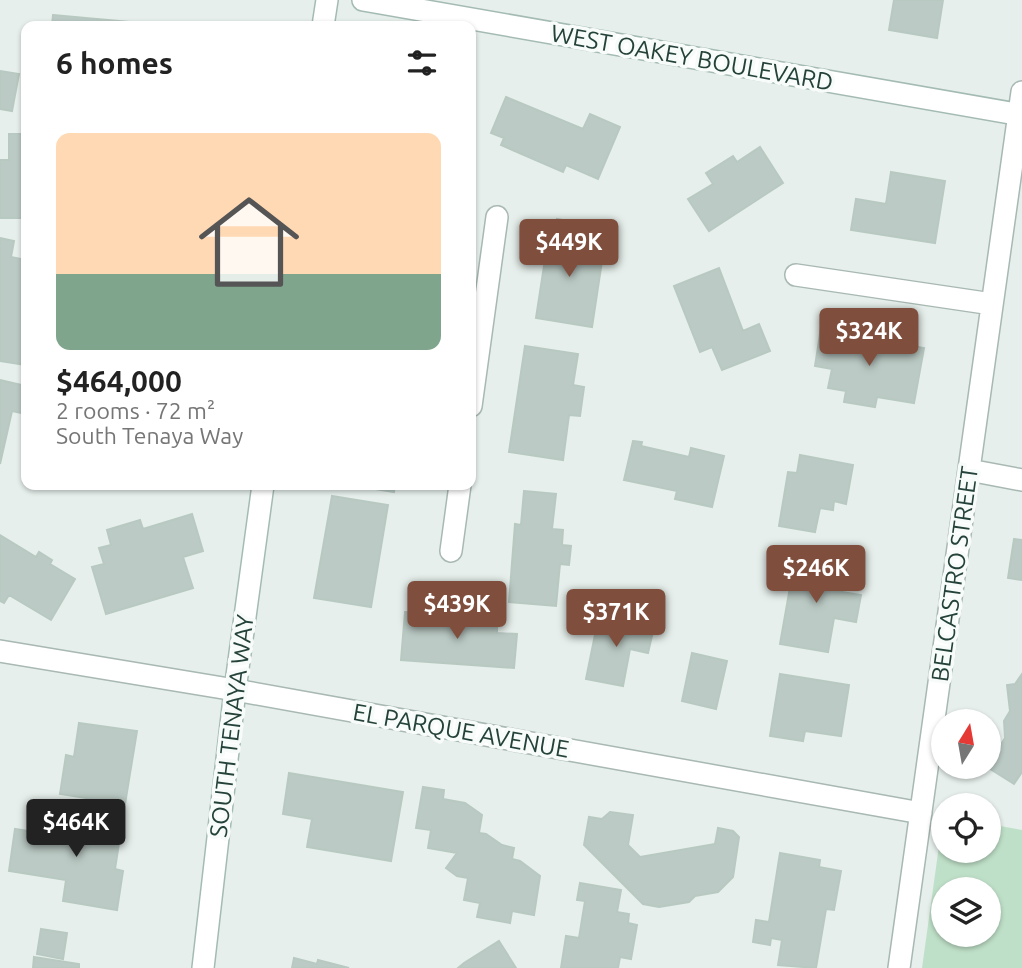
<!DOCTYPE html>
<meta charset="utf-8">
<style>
body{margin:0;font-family:Ubuntu,sans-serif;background:#f2f2f2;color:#222;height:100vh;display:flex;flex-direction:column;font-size:26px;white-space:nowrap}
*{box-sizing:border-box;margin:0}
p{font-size:23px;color:#767676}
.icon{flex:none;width:38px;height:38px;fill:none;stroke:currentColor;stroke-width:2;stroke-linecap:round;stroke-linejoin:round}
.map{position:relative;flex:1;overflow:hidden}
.panel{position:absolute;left:21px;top:21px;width:455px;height:469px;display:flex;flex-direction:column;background:#fff;border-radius:14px;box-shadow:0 2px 5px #0004}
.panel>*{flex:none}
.needle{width:46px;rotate:11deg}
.tools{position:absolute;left:931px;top:709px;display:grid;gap:14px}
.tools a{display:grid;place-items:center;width:70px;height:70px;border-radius:50%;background:#fff;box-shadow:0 2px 5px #0004;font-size:35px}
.price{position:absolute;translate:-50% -60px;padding:0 16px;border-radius:7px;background:#804e3d;color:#fff;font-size:23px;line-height:46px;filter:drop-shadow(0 2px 4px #0008)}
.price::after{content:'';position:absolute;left:50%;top:42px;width:21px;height:16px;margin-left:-10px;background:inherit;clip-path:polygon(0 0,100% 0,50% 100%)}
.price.on{background:#222;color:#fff}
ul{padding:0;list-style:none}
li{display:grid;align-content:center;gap:14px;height:371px;padding:0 35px}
li span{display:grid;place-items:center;height:217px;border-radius:14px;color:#555}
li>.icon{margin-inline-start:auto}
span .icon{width:126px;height:126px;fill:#fffc;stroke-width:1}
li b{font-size:30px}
h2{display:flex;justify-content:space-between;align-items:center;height:84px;padding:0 35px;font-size:30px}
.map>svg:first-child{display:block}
.green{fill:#bfe0c8;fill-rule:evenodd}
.building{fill:#bbcac4;stroke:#b8c9c2;stroke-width:2}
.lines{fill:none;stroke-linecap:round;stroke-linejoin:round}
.street-casing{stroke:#a8b8b2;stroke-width:24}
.secondary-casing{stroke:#a4bbb3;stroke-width:24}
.street{stroke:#fff;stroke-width:21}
.secondary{stroke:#fff;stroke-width:21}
.labels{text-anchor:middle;stroke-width:7;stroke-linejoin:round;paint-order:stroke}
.street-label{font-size:24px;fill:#24423a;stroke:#f7fbf9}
</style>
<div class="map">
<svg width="1022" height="968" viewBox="0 0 1022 968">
<rect width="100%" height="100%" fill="#e6efeb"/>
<!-- green -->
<path class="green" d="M943,817V850H989V824L1022,830V968H922ZM943,889H989V934H943Z"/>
<!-- building -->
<path class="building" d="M894,0H943L937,38L889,30Z
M53,15L140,23V26H52Z
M0,71L19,74L12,111L0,109Z
M506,97L583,129L590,114L620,127L598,179L566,165L563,172L501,145L504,138L491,133Z
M9,134H26V218H0V160H9Z
M760,147L783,183L709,231L688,199L713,184L706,173L733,156L737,162Z
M891,172L945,181L935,243L851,230L856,199L886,204Z
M557,219L584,224L579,257L602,261L592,327L536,318L546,253L551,254Z
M0,238L14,241L11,257L26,260V365L0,361Z
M719,268L743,331L759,324L770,351L722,370L712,347L700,352L674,286Z
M821,328L858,334L856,347L880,351L882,341L924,348L914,403L877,397L875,407L844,402L846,391L828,388L832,369L815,366Z
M525,346L578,354L573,385L584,387L580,416L569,415L563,460L509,452Z
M0,380L26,386V414L12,411L0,464Z
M633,441L642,442L641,446L689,457L691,448L724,456L712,507L675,499L677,491L624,480Z
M800,455L853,465L846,504L834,501L833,510L820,508L815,532L779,526L788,472L797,473Z
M351,485H395L394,492Z
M524,491L556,494L552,529L563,530L562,545L571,546L569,565L560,564L556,606L509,602L515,524L521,525Z
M332,496L388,505L371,607L314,598Z
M192,514L203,551L183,557L193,588L106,614L92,567L104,564L99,548L111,545L107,530L140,520L143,529Z
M0,535L36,557L39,552L52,560L50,564L75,579L51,620L9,595L4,603L0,601Z
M1014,539L1022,540V580L1008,578Z
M795,559L846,568L842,592L861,595L856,622L834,618L828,652L780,644Z
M405,612L486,618L485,622H497V633L517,634L514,668L401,660Z
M599,615L654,627L648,653L630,649L623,686L586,679Z
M692,653L727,661L716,709L682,701Z
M780,674L849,685L841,736L805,731L803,741L770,736Z
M1022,674V772L1014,784L987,767L1005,738L1004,721L1010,711L1007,685L1015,684Z
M79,723L137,731L125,804L60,794L66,755L74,757Z
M289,773L403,792L391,861L307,847L312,819L283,814Z
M423,787L444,790L443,799L465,803L482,815L479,833L486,834L502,845L514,848L512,859L520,861L540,876L534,915L512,911L510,923L477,917L480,903L464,900L468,878L457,876L446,868L457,853L428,848L431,830L416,828Z
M76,810L123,817L115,869L123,871L117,910L63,901L66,880L9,871L15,829L71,838Z
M610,812L633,815L628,845L640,857L715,844L718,828L733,831L739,837L733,877L718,892L695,896L689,902L659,907L643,904L584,845L589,817L602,819Z
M780,853L820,860L819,867L841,871L834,910L826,909L816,968L778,965L782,940L771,938L770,945L753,942L756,920L769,922Z
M580,883L621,890L617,912L629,914L628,923L637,925L631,959L620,957L618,968H561L566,936L579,938L585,901L577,900Z
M41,929L67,933L63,959L37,954Z
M499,941L516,968H458L464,963Z
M34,957L79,964V968H33Z
M294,958L317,964L318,960L349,968H292Z"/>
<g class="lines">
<!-- street casing -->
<g class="street-casing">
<path id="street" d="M796,275L992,304
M471,406L497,217
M969,470L1022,480
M451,551L460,485
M0,651L235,690L921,813
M899,968L1022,92"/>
</g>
<!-- secondary casing -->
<g class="secondary-casing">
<path id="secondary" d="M363,0L1022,115
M323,26L327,0
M203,968L235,690L263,485"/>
</g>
<!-- street -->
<use href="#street" class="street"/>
<!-- secondary -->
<use href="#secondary" class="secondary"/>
</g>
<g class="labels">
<!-- street labels -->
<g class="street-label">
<text transform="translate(692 58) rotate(10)" y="8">WEST OAKEY BOULEVARD</text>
<text transform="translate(955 574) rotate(-82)" y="8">BELCASTRO STREET</text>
<text transform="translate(232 726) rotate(-83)" y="8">SOUTH TENAYA WAY</text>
<text transform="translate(461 731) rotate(10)" y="8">EL PARQUE AVENUE</text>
</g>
</g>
</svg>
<div class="tools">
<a><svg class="needle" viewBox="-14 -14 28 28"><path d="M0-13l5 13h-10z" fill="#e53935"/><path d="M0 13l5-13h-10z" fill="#767676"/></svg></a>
<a><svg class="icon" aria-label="locate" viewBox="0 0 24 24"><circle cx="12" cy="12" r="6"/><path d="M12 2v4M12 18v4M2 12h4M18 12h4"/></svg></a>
<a><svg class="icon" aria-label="layers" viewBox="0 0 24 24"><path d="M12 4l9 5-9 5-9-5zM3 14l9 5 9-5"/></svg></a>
</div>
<b class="price" style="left:569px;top:279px">$449K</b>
<b class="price" style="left:869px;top:368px">$324K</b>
<b class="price" style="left:816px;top:605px">$246K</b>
<b class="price" style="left:457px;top:641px">$439K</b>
<b class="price" style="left:616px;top:649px">$371K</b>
<b class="price on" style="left:76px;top:859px">$464K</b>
<section class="panel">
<h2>6 homes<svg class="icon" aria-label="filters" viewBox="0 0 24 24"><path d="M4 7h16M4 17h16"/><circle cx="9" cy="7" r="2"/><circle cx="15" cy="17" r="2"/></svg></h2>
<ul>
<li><span style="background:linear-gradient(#ffd9b3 65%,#7fa58c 0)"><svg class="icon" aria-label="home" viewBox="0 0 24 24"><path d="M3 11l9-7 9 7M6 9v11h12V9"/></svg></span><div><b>$464,000</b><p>2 rooms · 72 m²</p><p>South Tenaya Way</p></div></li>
</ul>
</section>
</div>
